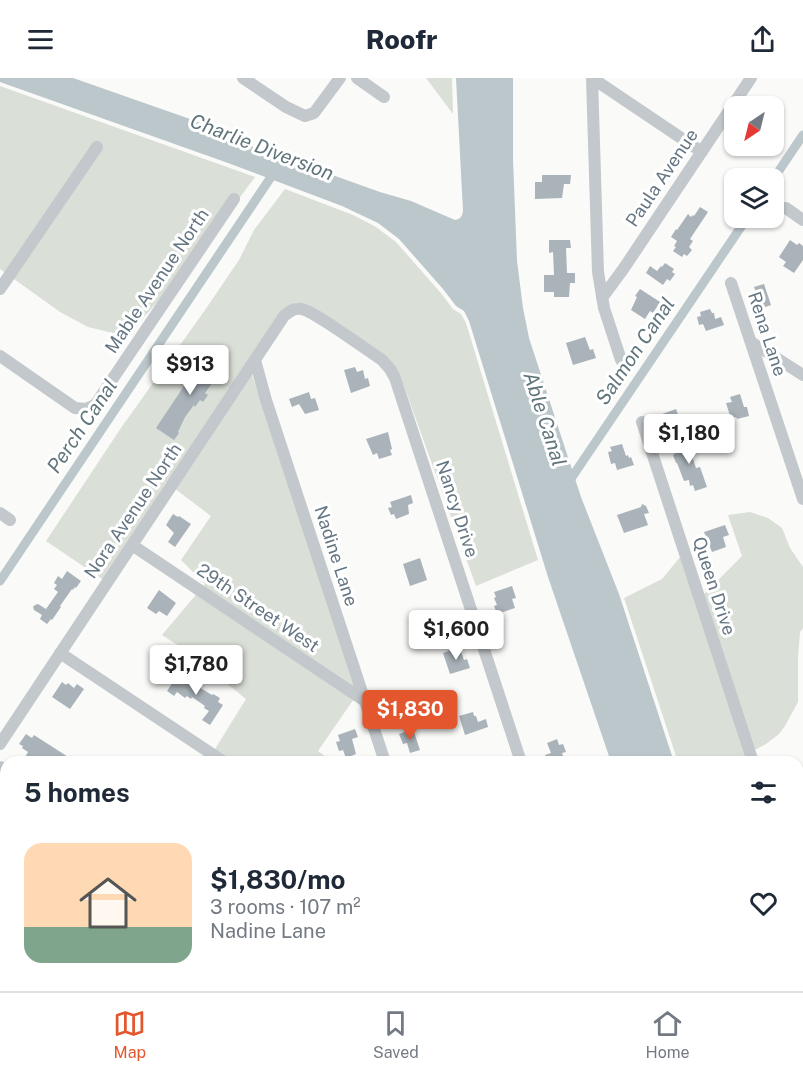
<!DOCTYPE html>
<meta charset="utf-8">
<style>
body{margin:0;font-family:"Public Sans",sans-serif;background:#f2f2f3;color:#1f2937;height:100vh;display:flex;flex-direction:column;font-size:22px;white-space:nowrap}
*{box-sizing:border-box;margin:0}
p{font-size:20px;color:#747a83}
.icon{flex:none;width:33px;height:33px;fill:none;stroke:currentColor;stroke-width:2;stroke-linecap:round;stroke-linejoin:round}
.map{position:relative;flex:1;overflow:hidden}
.drawer{position:absolute;left:0px;top:678px;width:804px;height:236px;display:flex;flex-direction:column;background:#fff;border-radius:18px 18px 0 0;box-shadow:0 2px 4px #0004}
.drawer>*{flex:none}
.needle{width:39px;rotate:215deg}
.tools{position:absolute;left:724px;top:18px;display:grid;gap:12px}
.tools a{display:grid;place-items:center;width:60px;height:60px;border-radius:12px;background:#fff;box-shadow:0 2px 4px #0004;font-size:30px}
.price{position:absolute;translate:-50% -51px;padding:0 14px;border-radius:6px;background:#fff;color:#222;font-size:20px;line-height:39px;filter:drop-shadow(0 2px 3px #0008)}
.price::after{content:'';position:absolute;left:50%;top:36px;width:18px;height:14px;margin-left:-9px;background:inherit;clip-path:polygon(0 0,100% 0,50% 100%)}
.price.active{background:#e4572e;color:#fff}
ul{padding:0;list-style:none}
li{display:flex;align-items:center;gap:18px;height:150px;padding:0 24px}
li+li{border-top:2px solid #e0e1e3}
li span{display:grid;place-items:center;flex:none;width:168px;height:120px;border-radius:18px;color:#555}
li>.icon{margin-inline-start:auto}
span .icon{width:72px;height:72px;fill:#fffc;stroke-width:1}
li b{font-size:26px}
h2{display:flex;justify-content:space-between;align-items:center;height:72px;padding:0 24px;font-size:26px}
header{display:flex;justify-content:space-between;align-items:center;height:78px;padding:0 24px;background:#fff;font-size:27px;font-weight:800}
.tabs{display:flex;justify-content:space-around;align-items:center;height:84px;border-top:2px solid #e0e1e3;background:#fff;font-size:16px;color:#747a83}
.tabs a{display:grid;justify-items:center;gap:3px}
.tabs .active{color:#e4572e}
.map>svg:first-child{display:block}
.green{fill:#dadfd7}
.water{fill:#bbc7cb}
.lines{fill:none;stroke-linecap:round;stroke-linejoin:round}
.canal{stroke:#bbc7cb;stroke-width:9}
.building{fill:#aab3b9}
.minor{stroke:#c3c8cc;stroke-width:12}
.labels{text-anchor:middle;stroke-width:6;stroke-linejoin:round;paint-order:stroke}
.street-label{font-size:18px;fill:#657683;stroke:#fff}
.water-label{font-size:20px;font-style:italic;fill:#60757c;stroke:#fff}
</style>
<header><svg class="icon" aria-label="menu" viewBox="0 0 24 24"><path d="M4 6h16M4 12h16M4 18h16"/></svg>Roofr<svg class="icon" aria-label="share" viewBox="0 0 24 24"><path d="M12 15V3M7 8l5-5 5 5M5 13v7h14v-7"/></svg></header>
<div class="map">
<svg width="803" height="913" viewBox="0 0 803 913">
<rect width="100%" height="100%" fill="#fafaf8"/>
<!-- green -->
<path class="green" d="M426,0H452L453,36Z
M0,8L255,99L212,157L171,209L135,249L117,256L88,249L60,234L0,191Z
M285,111L353,137L376,149L396,164L440,214L453,231L461,236L466,245L538,482L476,508L400,297L296,224L251,294L360,612L318,673L333,684H207L246,621L184,571L162,557L205,506L181,482L211,438L166,404L108,505L46,463L121,350L205,232L239,182L254,152Z
M750,434L768,440L782,450L790,470L803,489V550L800,554L798,580V624L785,648L779,656L766,666L744,678L738,684H678L624,520L662,501L685,473L704,516L742,478L728,437Z"/>
<!-- water -->
<path class="water" d="M0,0H73L210,48L251,68L380,114L411,123L455,142C461,141 462,138 463,133L456,0H513V82L517,183L523,230L529,260L581,419L619,516L674,684H611L548,499L469,243L464,233L456,228L443,211L399,161L378,145L342,128L228,85L0,4Z"/>
<g class="lines">
<!-- canal -->
<path class="canal" d="M774,100L803,57
M568,405L747,140
M0,503L275,93"/>
</g>
<!-- building -->
<path class="building" d="M542,97H571L570,106H564L562,120L535,121V104H542Z
M700,129L708,134L690,161L693,163L689,169L692,172L687,178L684,176L682,179L673,173L676,169L674,168L677,163L671,159L676,151L677,152L688,136L691,139L693,137L694,138Z
M549,162H570L571,170H566L567,195H575V205H570L569,219H554V214H544V197H554L553,174L549,175Z
M790,162L797,167L799,165L803,168V182L794,195L783,188L786,184L779,179Z
M665,185L674,191L672,194L675,196L670,203L667,201L663,207L646,195L650,188L657,193L661,188L662,189Z
M764,206L771,227L760,231L755,215L756,214L754,209Z
M640,211L660,224L653,235L650,233L645,241L631,232L637,219L635,218Z
M710,231L712,235H714L715,241L721,239L724,247L706,253L703,246L699,247L697,239L701,238L700,234Z
M585,259L590,272L593,271L596,280L573,287L566,265Z
M206,275L222,286L213,300L215,301L205,315L208,317L203,324L200,322L195,329L194,327L185,339L178,354L179,355L174,362L156,350Z
M355,289L357,294L363,292L365,301L368,300L370,308L351,315L344,292Z
M309,314L311,321L315,320L319,332L305,336L299,326L292,329L289,321Z
M740,316L744,329H747L749,338L737,341L736,339L731,341L726,325L732,324L730,319Z
M676,331L681,345L669,349L668,345L665,346L662,336Z
M388,354L392,371L390,372L392,377L379,381L377,375L373,377L366,361Z
M686,360L688,365L691,364L694,370L690,372L696,390L700,389L707,409L695,413L693,407L690,408L689,402L684,403L677,385H676L673,377L675,376L674,374H677L674,364Z
M622,366L626,378L628,377L629,380L631,379L634,387L617,392L615,385L611,386L608,374L612,373L610,369Z
M411,417L413,425L408,427L409,436L396,441L394,436L391,437L388,430L392,429L390,424Z
M642,426L646,428L649,435L644,436L648,447L624,455L617,437L641,429Z
M173,436L178,439L179,438L191,446L175,469L168,464L174,455L166,447Z
M725,447L729,457L723,459L726,469L712,474L704,454Z
M420,480L427,502L410,508L403,486Z
M67,493L81,503L76,510L75,509L73,512L72,511L60,528L61,529L52,542L51,541L47,546L40,541L42,537L34,532L33,529L35,527L38,526L46,531L58,514L54,511L57,507L54,505L58,498L62,501Z
M512,508L516,520L512,521L515,530L497,536L494,528L497,527L494,520L496,519L494,514Z
M159,512L176,525L167,538L159,533L156,536L147,530Z
M457,570L459,575L461,574L464,582L467,581L470,590L450,596L443,575Z
M180,594L200,607L199,609L212,617L213,616L220,620L218,624L223,627L210,647L202,642L209,633L204,630L205,628L192,619L191,621L187,618L185,620L177,614L174,618L167,613Z
M62,604L66,607L68,605L74,610L77,606L84,611L70,631L52,619Z
M473,634L474,638H476L478,644L486,641L488,649L465,657L459,638Z
M355,651L358,659L352,661L356,676L346,680L343,672L339,673L336,664L340,663L338,657Z
M413,651L420,672L410,675L407,665L403,666L399,656Z
M26,656L32,660L34,657L76,684H33L25,679L28,674L22,670L23,668L19,666Z
M557,661L559,667L563,666L566,674L562,675L564,681L555,684H548L545,677L551,675L547,665Z"/>
<g class="lines">
<!-- minor -->
<path class="minor" d="M243,0L286,29L305,38L314,35L340,0
M357,0L384,19
M592,0L598,194L604,230L621,282
M592,0L702,74
M786,130L803,142
M731,205L803,421
M0,211L97,69
M602,220L624,190L751,0
M751,264L803,297
M0,278L75,330L86,331L95,327L234,121
M255,282L266,322L385,684
M642,344L753,684
M0,435L10,442
M132,467L365,623
M60,575L224,684
M0,666L284,238C289,234 293,230 301,231C313,232 368,273 382,282L390,291L395,300L521,684
M0,689L6,693
M798,823L803,838
M0,838L6,842
M798,897L803,895
M103,908L112,913
M327,908L335,913
M594,908L596,913
M33,913L37,908
M458,913L482,908
M752,913L769,908"/>
</g>
<g class="labels">
<!-- street labels -->
<g class="street-label">
<text transform="translate(662 100) rotate(-56)" y="6">Paula Avenue</text>
<text transform="translate(157 203) rotate(-56)" y="6">Mable Avenue North</text>
<text transform="translate(767 256) rotate(72)" y="6">Rena Lane</text>
<text transform="translate(457 431) rotate(72)" y="6">Nancy Drive</text>
<text transform="translate(133 433) rotate(-56)" y="6">Nora Avenue North</text>
<text transform="translate(336 478) rotate(72)" y="6">Nadine Lane</text>
<text transform="translate(714 508) rotate(72)" y="6">Queen Drive</text>
<text transform="translate(258 530) rotate(34)" y="6">29th Street West</text>
</g>
<!-- water labels -->
<g class="water-label">
<text transform="translate(262 69) rotate(21)" y="7">Charlie Diversion</text>
<text transform="translate(635 273) rotate(-56)" y="7">Salmon Canal</text>
<text transform="translate(545 341) rotate(72)" y="7">Able Canal</text>
<text transform="translate(82 348) rotate(-56)" y="7">Perch Canal</text>
</g>
</g>
</svg>
<div class="tools">
<a><svg class="needle" viewBox="-14 -14 28 28"><path d="M0-13l5 13h-10z" fill="#e53935"/><path d="M0 13l5-13h-10z" fill="#747a83"/></svg></a>
<a><svg class="icon" aria-label="layers" viewBox="0 0 24 24"><path d="M12 4l9 5-9 5-9-5zM3 14l9 5 9-5"/></svg></a>
</div>
<b class="price" style="left:190px;top:318px">$913</b>
<b class="price" style="left:689px;top:387px">$1,180</b>
<b class="price" style="left:456px;top:583px">$1,600</b>
<b class="price" style="left:196px;top:618px">$1,780</b>
<b class="price active" style="left:410px;top:663px">$1,830</b>
<section class="drawer">
<h2>5 homes<svg class="icon" aria-label="filters" viewBox="0 0 24 24"><path d="M4 7h16M4 17h16"/><circle cx="9" cy="7" r="2"/><circle cx="15" cy="17" r="2"/></svg></h2>
<ul>
<li><span style="background:linear-gradient(#ffd9b3 70%,#7fa58c 0)"><svg class="icon" aria-label="home" viewBox="0 0 24 24"><path d="M3 11l9-7 9 7M6 9v11h12V9"/></svg></span><div><b>$1,830/mo</b><p>3 rooms · 107 m²</p><p>Nadine Lane</p></div><svg class="icon" aria-label="heart" viewBox="0 0 24 24"><path d="M12 20l-8-8c-3-5 5-10 8-4 3-6 11-1 8 4z"/></svg></li>
</ul>
</section>
</div>
<nav class="tabs">
<a class="active"><svg class="icon" aria-label="map" viewBox="0 0 24 24"><path d="M3 6l6-2 6 2 6-2v14l-6 2-6-2-6 2zM9 4v14M15 6v14"/></svg>Map</a>
<a><svg class="icon" aria-label="saved" viewBox="0 0 24 24"><path d="M7 4h10v16l-5-4-5 4z"/></svg>Saved</a>
<a><svg class="icon" aria-label="home" viewBox="0 0 24 24"><path d="M3 11l9-7 9 7M6 9v11h12V9"/></svg>Home</a>
</nav>
